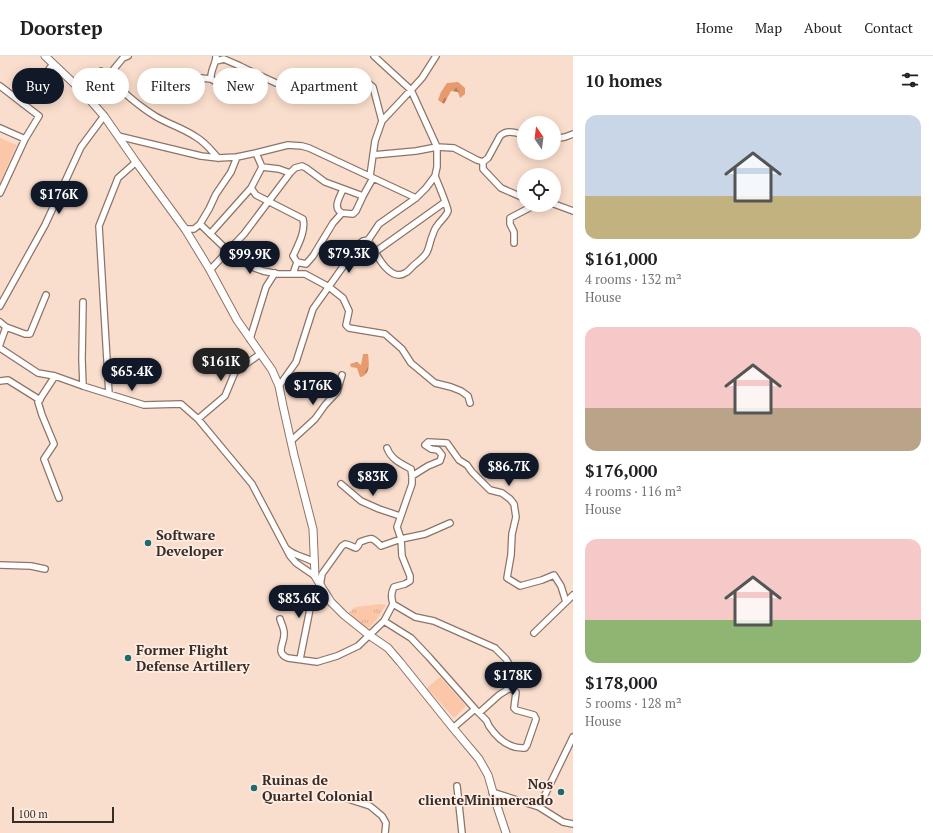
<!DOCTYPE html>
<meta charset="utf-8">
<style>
body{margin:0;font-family:"PT Serif",serif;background:#f2f2f2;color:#202124;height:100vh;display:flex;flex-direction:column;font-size:15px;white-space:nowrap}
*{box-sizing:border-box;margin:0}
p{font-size:13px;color:#757577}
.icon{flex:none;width:22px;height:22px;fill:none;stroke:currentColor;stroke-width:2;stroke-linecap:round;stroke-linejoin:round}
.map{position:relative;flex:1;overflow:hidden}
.drawer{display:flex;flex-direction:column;background:#fff;width:360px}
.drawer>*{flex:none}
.guide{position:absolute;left:12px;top:12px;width:380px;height:36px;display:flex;gap:8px}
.needle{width:26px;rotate:346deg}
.fabs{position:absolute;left:517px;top:60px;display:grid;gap:8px}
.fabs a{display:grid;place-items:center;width:44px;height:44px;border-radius:50%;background:#fff;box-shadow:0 2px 10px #0003;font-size:20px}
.scale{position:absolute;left:12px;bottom:10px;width:102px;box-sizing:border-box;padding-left:4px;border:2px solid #372c26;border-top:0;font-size:11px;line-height:14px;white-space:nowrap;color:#372c26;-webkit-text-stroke:3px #ffede4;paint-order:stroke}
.price{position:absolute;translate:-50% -34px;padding:0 9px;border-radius:14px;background:#111827;color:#fff;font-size:13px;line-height:26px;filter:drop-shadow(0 1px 2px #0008)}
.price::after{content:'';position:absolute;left:50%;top:24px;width:12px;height:9px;margin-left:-6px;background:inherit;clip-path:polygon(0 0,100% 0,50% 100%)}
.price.on{background:#222;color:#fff}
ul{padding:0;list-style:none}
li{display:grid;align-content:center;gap:8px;height:212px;padding:0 12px}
li span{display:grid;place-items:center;height:124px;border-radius:12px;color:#555}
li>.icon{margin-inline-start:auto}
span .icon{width:72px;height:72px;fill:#fffc;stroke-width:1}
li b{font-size:17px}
h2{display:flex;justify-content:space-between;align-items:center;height:48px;padding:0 12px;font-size:17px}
.pill{padding:0 14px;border-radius:18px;background:#fff;box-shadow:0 2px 10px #0003;font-size:14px;line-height:36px}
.pill.on{background:#111827;color:#fff}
header{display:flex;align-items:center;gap:24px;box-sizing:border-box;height:56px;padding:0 20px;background:#fff;border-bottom:1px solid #e0e0e0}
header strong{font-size:19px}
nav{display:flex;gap:22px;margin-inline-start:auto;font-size:14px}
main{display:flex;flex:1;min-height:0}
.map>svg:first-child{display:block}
.grass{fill:url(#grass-tufts)}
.forest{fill:url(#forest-firs)}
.pitch{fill:#fbc7a8}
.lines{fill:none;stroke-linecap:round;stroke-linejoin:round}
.minor-casing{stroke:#8e7466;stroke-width:8}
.tertiary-casing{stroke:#8e7466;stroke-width:9}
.minor{stroke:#fff;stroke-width:5.5}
.tertiary{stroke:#fff;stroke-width:7}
.poi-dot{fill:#1d6a6f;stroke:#ffede4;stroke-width:1.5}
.labels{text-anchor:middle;stroke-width:3.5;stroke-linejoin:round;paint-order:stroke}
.poi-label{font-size:14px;font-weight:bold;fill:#372c26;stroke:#ffede4;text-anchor:start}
</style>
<header>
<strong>Doorstep</strong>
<nav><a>Home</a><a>Map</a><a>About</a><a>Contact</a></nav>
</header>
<main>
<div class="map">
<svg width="573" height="777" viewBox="0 0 573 777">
<defs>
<pattern id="grass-tufts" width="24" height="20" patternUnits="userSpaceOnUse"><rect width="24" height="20" fill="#fbc7a8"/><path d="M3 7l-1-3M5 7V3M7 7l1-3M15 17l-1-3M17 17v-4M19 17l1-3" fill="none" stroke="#d8ab90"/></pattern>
<pattern id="forest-firs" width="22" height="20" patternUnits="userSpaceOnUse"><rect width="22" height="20" fill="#e69a6d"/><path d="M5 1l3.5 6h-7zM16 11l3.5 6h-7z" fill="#bb7e59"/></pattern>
</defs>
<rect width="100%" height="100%" fill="#fadecd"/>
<!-- grass -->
<path class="grass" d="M380,548L386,549L375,566L369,572H365L349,557L355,551Z"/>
<!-- forest -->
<path class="forest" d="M458,26L465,32V38L460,42L458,36L451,35L444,48L438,44L441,36L447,27Z
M363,298H368C369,307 371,319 360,321L357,312L351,311L350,308L357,306L361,309Z"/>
<!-- pitch -->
<path class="pitch" d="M0,82L17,89L0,126Z
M440,621L466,650L454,662L427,632Z"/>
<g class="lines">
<!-- minor casing -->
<g class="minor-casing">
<path id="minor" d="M216,0C216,8 210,15 211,23C219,28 237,37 245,28C247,25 249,19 250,15
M216,5L224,3L240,10L250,15L276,27L299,28L318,23L335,26L353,25L367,26L373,31L382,65
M109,19C116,32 142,52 155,60C168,68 183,72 196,81C205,86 211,94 218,102
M191,21L211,23
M0,30L39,60L25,83L0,137
M83,36L98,17L101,15L109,19L123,2L128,0
M23,48L53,8
M0,72L25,83
M118,80L201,100L218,102L237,101L256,97L288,89L302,90L309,92L416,142
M554,83L565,81L573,78
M256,97L262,111L251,132L256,139L303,163C306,175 298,189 293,200L297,206
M373,99L416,95L437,91L454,92L477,104L483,106L488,102L500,80C507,73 516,77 524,79
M483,106V113L501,132L524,142
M262,111L279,113L290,117
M370,120L375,85L382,65L411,34L422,22L436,0
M554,148L573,155
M342,157C332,152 340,141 343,133
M200,168L209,153L216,138L231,116L237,101
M185,173H194L200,168L226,193L244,206L252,211L263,215L278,218H305L329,231L343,242L349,255L346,269L349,272L385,278L402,293L411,307L435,327L451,331L461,335L468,340L470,347
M210,178L251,132
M368,184C374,194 389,227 405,217C408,216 410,213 412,211C417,206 424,202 427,196C430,190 430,184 433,178C434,175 435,172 437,170C440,165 446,161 448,155C448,151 437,125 435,120
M514,187V176L510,168V162L531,151V149
M375,196L445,146
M297,206L306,208L313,200L333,167L342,157L353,158L356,155L363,140L373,122
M210,214L244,178L290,117L295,112L302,110L306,112L325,126L363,140
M293,218L297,206
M83,246L82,303L83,330
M0,250L45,169L81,91L104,60
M0,266L6,271L0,288
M6,271L25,278H30L46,239
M250,283L266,231L275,217
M0,292L38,317L55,320L83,330L144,349L181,348L198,363L225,340L235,316L260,298
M55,320L38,346L42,359L54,388L44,403L59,442
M0,325L8,324L40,344
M279,330L296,306L313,253L359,188L363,185L368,184L371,180L379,168L416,142L426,132L435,120L437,111V91L411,34L374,0
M109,338L99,170L118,122L136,106
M198,363L252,428L290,500L296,507L315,520
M291,385L315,363L325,349L337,336L342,319
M387,392C391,403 400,407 411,413L412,420V428L397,471L401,483L402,500L410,520V525L405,528L394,531C391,537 391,541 393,548L415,561L434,565L495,592L506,603L510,610L512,617V623L510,632L499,639L479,657
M412,420L428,410L440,405L442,399L438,394L431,393L425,389L428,386L447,387L459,404L467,409L472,416L490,434L502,437L510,443L514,448L516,461L512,478L511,499L507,522L520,530L542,524L554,519L561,530L566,546L573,539
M341,428L361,445L379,453L400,460
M287,493C295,500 305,501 314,506
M0,509L31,510L45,513
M320,530L322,518L342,490L345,488C349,488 352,491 356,492L358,490L360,486C372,481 372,481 381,490L401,483L425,478L450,467
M280,563C281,567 285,574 284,579C284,588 275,597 288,602L317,606L337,600L358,590L384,565L411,582L429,601L475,653L453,672
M384,565L393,548
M534,577L566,546
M300,603L311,548L324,535
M477,655C480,658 483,661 486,664C487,665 488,668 489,670C497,682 509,693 525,692L527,689L536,663L534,659L516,654L514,652L516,636L510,632
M457,730L462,777
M492,736L539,751L563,766L573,768
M348,743L370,750L382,760L386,767L385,777
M539,751L573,681"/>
</g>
<!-- tertiary casing -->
<g class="tertiary-casing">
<path id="tertiary" d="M45,0L83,36L104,60L136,106L185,173L210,214L237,264L272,314L279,330L283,350L294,399L313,473L315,520L324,535L331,546L344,559L369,579L388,592L400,606L453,672L479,703L488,719L497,750L506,777"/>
</g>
<!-- minor -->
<use href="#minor" class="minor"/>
<!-- tertiary -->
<use href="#tertiary" class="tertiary"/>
</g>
<!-- markers -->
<g class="poi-dot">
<circle cx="148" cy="487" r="4"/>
<circle cx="128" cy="602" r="4"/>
<circle cx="254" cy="732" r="4"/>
<circle cx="561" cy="736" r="4"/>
</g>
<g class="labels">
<!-- poi labels -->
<g class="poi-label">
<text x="156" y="484">Software<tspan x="156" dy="16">Developer</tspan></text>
<text x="136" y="599">Former Flight<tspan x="136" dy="16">Defense Artillery</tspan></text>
<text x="262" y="729">Ruinas de<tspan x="262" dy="16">Quartel Colonial</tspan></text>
<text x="553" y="733" text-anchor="end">Nos<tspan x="553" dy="16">clienteMinimercado</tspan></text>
</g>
</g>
</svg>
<div class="fabs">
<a><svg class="needle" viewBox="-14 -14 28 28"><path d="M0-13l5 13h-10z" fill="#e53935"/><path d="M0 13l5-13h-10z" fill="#757577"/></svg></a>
<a><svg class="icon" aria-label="locate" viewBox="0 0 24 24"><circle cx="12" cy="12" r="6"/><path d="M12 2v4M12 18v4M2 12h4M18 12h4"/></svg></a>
</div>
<div class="scale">100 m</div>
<b class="price" style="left:59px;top:159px">$176K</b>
<b class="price" style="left:349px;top:218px">$79.3K</b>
<b class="price" style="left:250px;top:219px">$99.9K</b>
<b class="price on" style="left:221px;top:326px">$161K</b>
<b class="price" style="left:132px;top:336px">$65.4K</b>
<b class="price" style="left:313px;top:350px">$176K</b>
<b class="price" style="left:509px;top:431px">$86.7K</b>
<b class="price" style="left:373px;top:441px">$83K</b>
<b class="price" style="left:299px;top:563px">$83.6K</b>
<b class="price" style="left:513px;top:640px">$178K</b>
<div class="guide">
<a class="pill on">Buy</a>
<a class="pill">Rent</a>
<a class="pill">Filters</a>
<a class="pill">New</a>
<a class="pill">Apartment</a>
</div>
</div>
<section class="drawer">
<h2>10 homes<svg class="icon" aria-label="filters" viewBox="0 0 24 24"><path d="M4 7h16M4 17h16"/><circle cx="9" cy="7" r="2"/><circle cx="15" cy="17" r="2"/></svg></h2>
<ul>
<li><span style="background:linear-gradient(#c9d6e8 65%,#c2b280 0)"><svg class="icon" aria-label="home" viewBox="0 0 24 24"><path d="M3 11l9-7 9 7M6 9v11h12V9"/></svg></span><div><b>$161,000</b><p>4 rooms · 132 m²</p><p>House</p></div></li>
<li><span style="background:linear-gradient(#f6c9c9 65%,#b9a48a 0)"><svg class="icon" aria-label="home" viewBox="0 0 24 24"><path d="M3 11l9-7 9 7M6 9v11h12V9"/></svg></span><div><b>$176,000</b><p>4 rooms · 116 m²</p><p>House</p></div></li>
<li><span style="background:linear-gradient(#f6c9c9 65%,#8fb573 0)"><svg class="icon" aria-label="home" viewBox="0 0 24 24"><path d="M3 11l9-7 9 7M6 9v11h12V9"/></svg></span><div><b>$178,000</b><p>5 rooms · 128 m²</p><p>House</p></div></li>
</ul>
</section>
</main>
